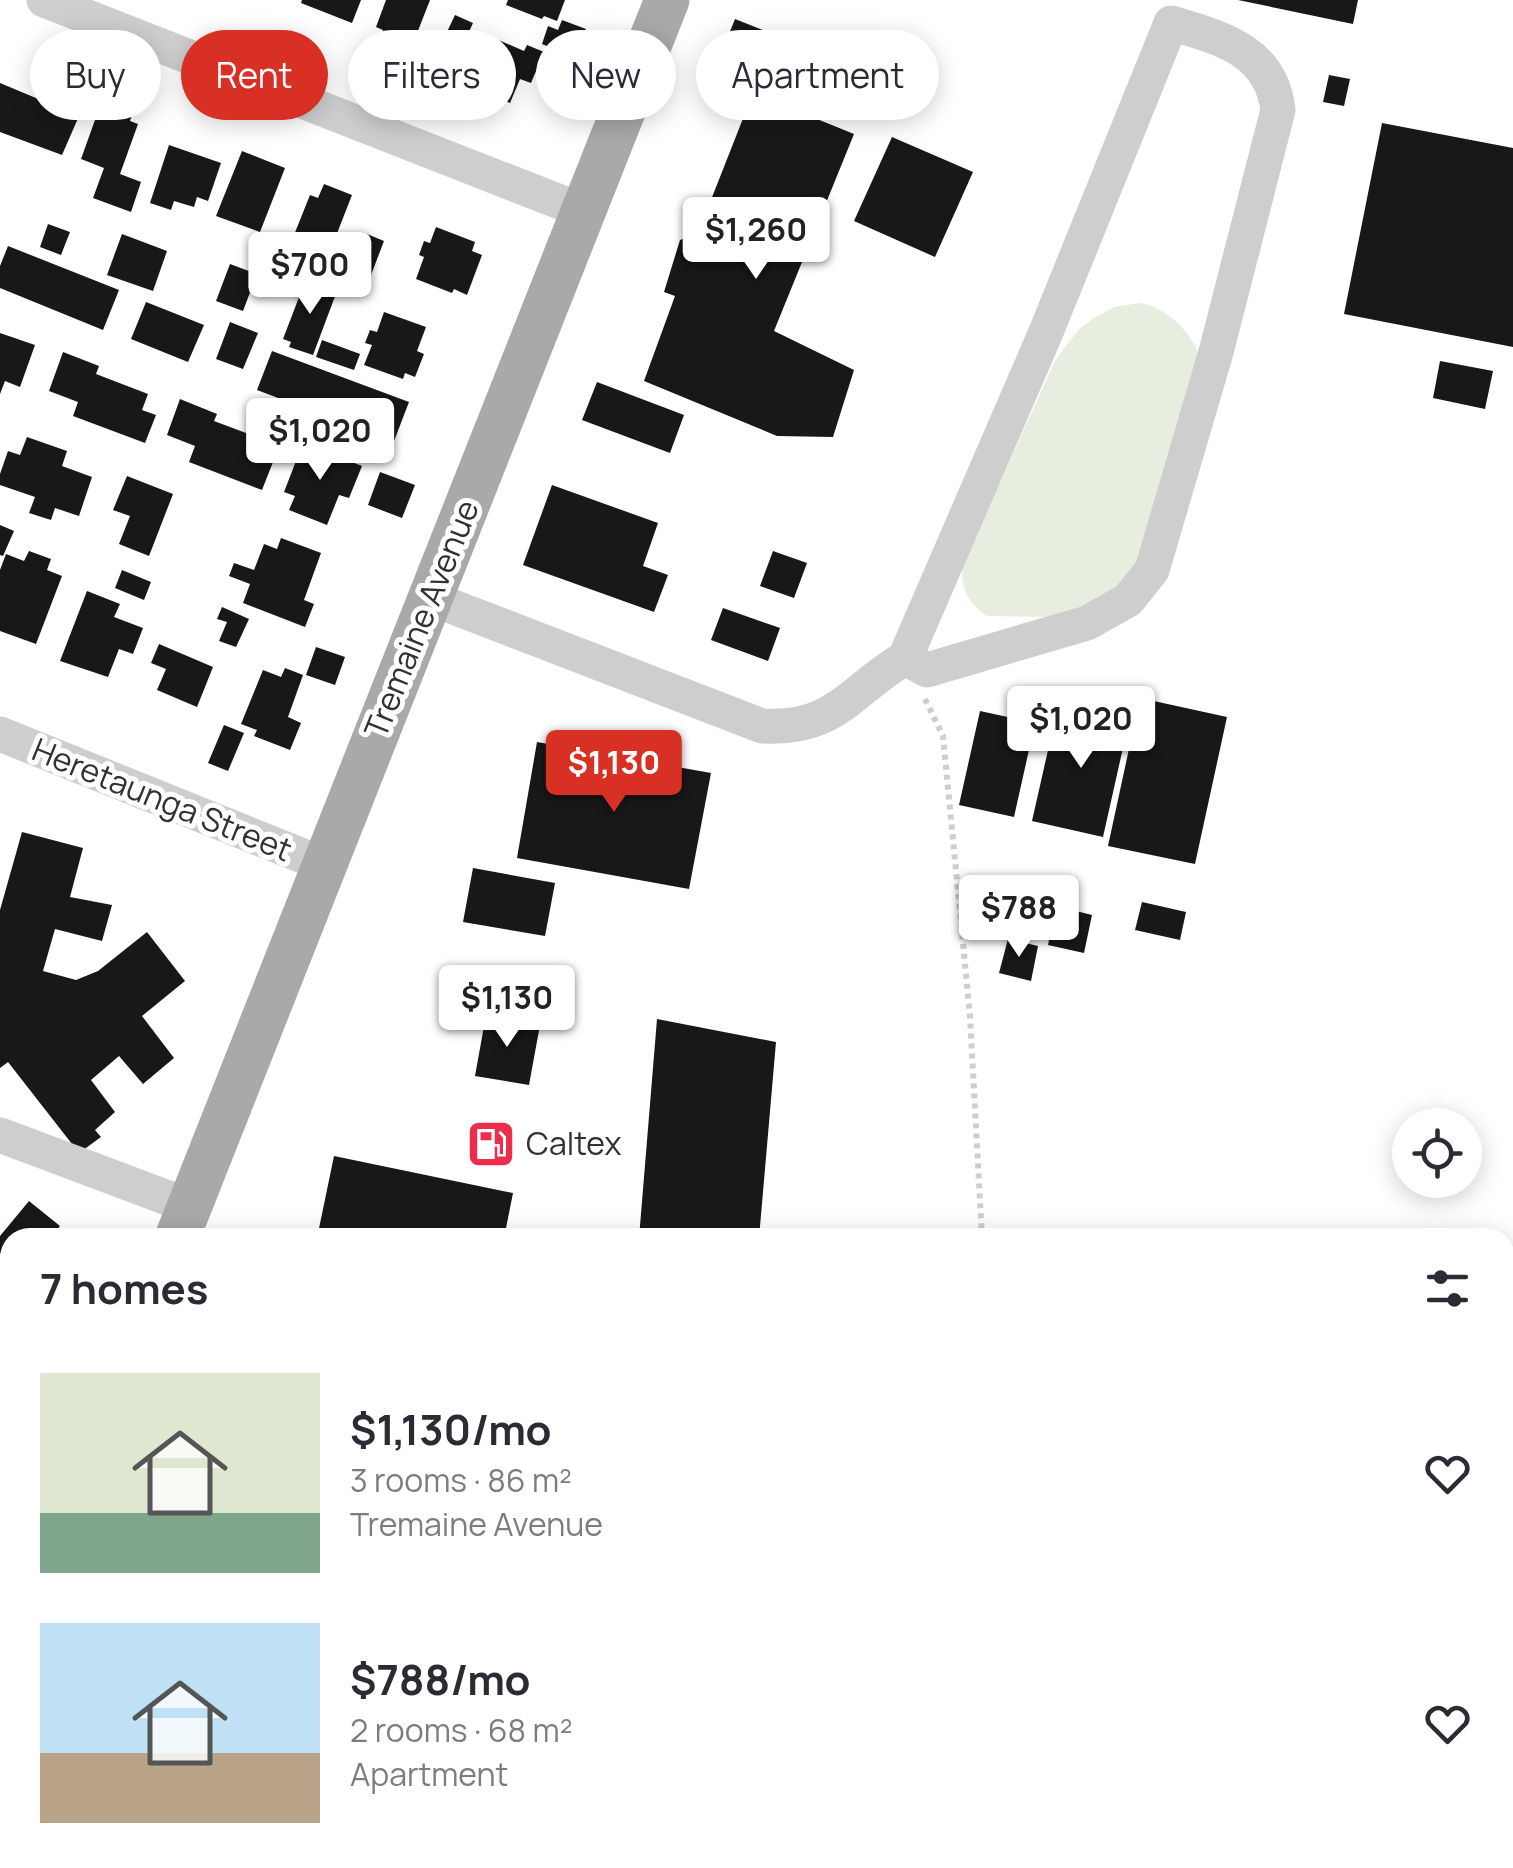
<!DOCTYPE html>
<meta charset="utf-8">
<style>
body{margin:0;font-family:Manrope,sans-serif;background:#f2f2f3;color:#2b2b33;height:100vh;display:flex;flex-direction:column;font-size:38px;white-space:nowrap}
*{box-sizing:border-box;margin:0}
p{font-size:32px;color:#7c7c81}
.icon{flex:none;width:55px;height:55px;fill:none;stroke:currentColor;stroke-width:2;stroke-linecap:round;stroke-linejoin:round}
.map{position:relative;flex:1;overflow:hidden}
.sheet{position:absolute;left:0px;top:1228px;width:1515px;height:642px;display:flex;flex-direction:column;background:#fff;border-radius:30px 30px 0 0;box-shadow:0 5px 25px #0003}
.sheet>*{flex:none}
.banner{position:absolute;left:30px;top:30px;width:1000px;height:90px;display:flex;gap:20px}
.buttons{position:absolute;left:1392px;top:1108px;display:grid;gap:20px}
.buttons a{display:grid;place-items:center;width:90px;height:90px;border-radius:50%;background:#fff;box-shadow:0 5px 25px #0003;font-size:50px}
.price{position:absolute;translate:-50% -85px;padding:0 22px;border-radius:10px;background:#fff;color:#222;font-size:32px;line-height:65px;filter:drop-shadow(0 2px 5px #0008)}
.price::after{content:'';position:absolute;left:50%;top:60px;width:30px;height:22px;margin-left:-15px;background:inherit;clip-path:polygon(0 0,100% 0,50% 100%)}
.price.active{background:#d93025;color:#fff}
ul{padding:0;list-style:none}
li{display:flex;align-items:center;gap:30px;height:250px;padding:0 40px}
li span{display:grid;place-items:center;flex:none;width:280px;height:200px;border-radius:0px;color:#555}
li>.icon{margin-inline-start:auto}
span .icon{width:120px;height:120px;fill:#fffc;stroke-width:1}
li b{font-size:42px}
h2{display:flex;justify-content:space-between;align-items:center;height:120px;padding:0 40px;font-size:42px}
.tag{padding:0 35px;border-radius:45px;background:#fff;box-shadow:0 5px 25px #0003;font-size:35px;line-height:90px}
.tag.active{background:#d93025;color:#fff}
.map>svg:first-child{display:block}
.green{fill:#e8eedf}
.building{fill:#181818}
.lines{fill:none;stroke-linecap:round;stroke-linejoin:round}
.path{stroke:#cecece;stroke-width:6;stroke-dasharray:5 5;stroke-linecap:butt}
.minor{stroke:#cecece;stroke-width:35}
.major{stroke:#a9a9a9;stroke-width:45}
.rail{stroke:#868686;stroke-width:8;stroke-dasharray:10 8;stroke-linecap:butt}
.labels{text-anchor:middle;stroke-width:10;stroke-linejoin:round;paint-order:stroke}
.street-label{font-size:32px;fill:#313131;stroke:#fff}
.poi-label{font-size:32px;fill:#313131;stroke:#fff;text-anchor:start}
</style>
<div class="map">
<svg width="1513" height="1868" viewBox="0 0 1513 1868">
<rect width="100%" height="100%" fill="#fff"/>
<!-- green -->
<path class="green" d="M1140,303C1166,307 1190,331 1199,355L1145,557L1117,594L1050,617L988,616C968,606 961,587 962,565L1056,359L1080,328L1094,318L1114,307Z"/>
<!-- building -->
<path class="building" d="M302,0H361L352,23L301,3Z
M386,0H430L414,41L409,39L404,51L379,42L383,30L376,27Z
M508,0H565L557,21L544,16L542,19L506,5Z
M1238,0H1358L1353,24Z
M455,15L473,23L457,58L439,49Z
M735,19L853,66L841,96L723,49Z
M562,20L586,29L581,41L573,38L567,54L542,44L548,26L558,30Z
M494,38L524,51L527,45L544,52L531,83L520,79L510,103L473,87L482,66L476,64L482,51L487,54Z
M1329,75L1350,79L1344,106L1323,102Z
M0,83L79,116L62,155L0,132Z
M753,93L854,134L774,331L854,370L833,437L777,436L644,381L675,296L664,292L680,240L698,233Z
M114,99L135,106L130,121L138,124L120,174L141,182L131,212L93,198L104,168L81,159L100,106L110,110Z
M1382,123L1513,148V347L1344,314Z
M892,137L973,172L935,257L854,221Z
M169,145L221,163L208,201L197,197L194,207L174,201L171,210L150,203Z
M242,151L285,168L260,232L216,216Z
M324,184L352,195L327,259L323,257L315,277L282,265L310,195L318,198Z
M48,224L70,232L61,255L40,247Z
M436,227L475,242L472,251L482,255L467,295L454,289L452,293L416,279L424,257L419,255L424,241L430,243Z
M362,232L384,241L371,275L349,266Z
M122,234L167,251L153,291L107,275Z
M8,246L119,290L103,330L0,288V266Z
M230,264L257,274L243,311L216,301Z
M306,279L337,291L313,355L289,347L291,342L283,339Z
M146,302L204,325L188,362L131,339Z
M384,312L426,327L417,351L424,354L415,377L405,373L403,379L364,365L372,345L365,343L370,330L377,332Z
M230,322L258,333L243,369L216,359Z
M0,333L35,345L20,387L5,381L0,394Z
M322,340L360,354L354,370L316,357Z
M272,351L409,402L394,441L387,438L384,449L336,430L315,412L257,390Z
M63,352L99,366L96,374L148,394L142,410L156,415L145,443L73,416L78,402L49,391Z
M1440,361L1493,371L1485,409L1433,398Z
M597,382L684,415L670,453L582,420Z
M180,399L217,414L214,421L267,441L260,457L273,462L262,490L189,462L195,446L167,435Z
M27,437L67,451L62,466L92,477L79,516L55,508L51,520L29,513L35,497L0,485V474L8,451L20,455Z
M303,443L362,466L349,498L339,495L327,525L289,510L295,496L284,492Z
M380,472L415,485L402,518L368,505Z
M127,476L173,494L149,556L119,544L130,516L113,510Z
M552,485L658,523L643,566L668,575L654,612L523,565Z
M0,525L14,531L3,556L0,555Z
M281,538L321,553L304,600L314,604L305,627L243,603L250,584L229,576L234,563L254,570L264,544L277,549Z
M29,551L51,559L47,570L62,576L36,644L0,631V570L6,554L24,561Z
M773,551L807,563L794,598L760,586Z
M122,570L151,582L144,600L115,588Z
M87,591L120,604L114,617L143,628L133,654L119,649L108,677L60,661Z
M222,607L249,619L236,647L219,641L227,622L217,619Z
M723,608L780,628L768,661L711,640Z
M159,644L213,667L197,707L157,690L166,669L151,663Z
M316,647L345,657L335,685L306,675Z
M285,668L303,675L288,717L301,723L290,750L254,736L257,730L241,724L263,670L281,677Z
M1140,698L1227,717L1195,864L1108,846Z
M1058,706L1129,721L1103,837L1032,821Z
M980,711L1035,723L1014,817L959,805Z
M224,725L244,733L228,771L208,763Z
M537,742L711,773L689,889L517,858Z
M22,832L83,848L70,897L112,905L102,941L55,929L43,971L76,980L98,971L147,932L185,981L142,1016L174,1058L143,1084L119,1056L91,1080L115,1112L95,1130L101,1137L79,1153L8,1062L0,1068V910Z
M473,868L555,883L545,936L463,922Z
M1142,902L1186,912L1180,940L1135,930Z
M1056,906L1092,915L1084,953L1048,945Z
M1008,939L1038,946L1031,981L999,973Z
M486,1015L540,1025L529,1085L475,1076Z
M657,1019L776,1042L759,1238H639Z
M334,1156L513,1193L504,1238H317Z
M29,1201L60,1226L50,1238H10V1261L0,1253V1236Z
M26,1860H100L123,1867L24,1868Z
M143,1860H338L336,1868H147L141,1866Z
M425,1860H493L492,1868H424Z"/>
<g class="lines">
<!-- path -->
<path class="path" d="M925,699L943,736L970,1016L982,1238
M983,1860V1868"/>
<!-- minor -->
<path class="minor" d="M44,0L583,211
M1171,23C1221,38 1271,50 1278,110L1216,352L1152,570L1128,600L1087,623L927,670L905,658L1046,332Z
M430,598L762,726C836,730 848,692 905,658
M0,734L325,865
M0,1135L189,1206
M0,1573L10,1577"/>
<!-- major -->
<path class="major" d="M177,1238L667,0
M0,1684L10,1659"/>
<!-- rail -->
<path class="rail" d="M1505,1501L1513,1481
M1372,1868L1374,1860"/>
</g>
<!-- icons -->
<defs>
<g id="fuel-square" transform="scale(2.5)"><rect x="-9" y="-9" width="18" height="18" rx="4" fill="#ec2e4d" stroke="#fff"/><path d="M-5.5-6h7V0h2V4h1.3V-2.5L3-4.5l.8-.8L6-3V5H2.5V1h-1V6h-7ZM-4.2-4.7v3.2H.2V-4.7Z" fill="#fff"/></g>
</defs>
<g fill-rule="evenodd">
<use href="#fuel-square" x="491" y="1144"/>
</g>
<g class="labels">
<!-- street labels -->
<g class="street-label">
<text transform="translate(422 619) rotate(-68)" y="11">Tremaine Avenue</text>
<text transform="translate(162 800) rotate(22)" y="11">Heretaunga Street</text>
</g>
<!-- poi labels -->
<g class="poi-label">
<text x="526" y="1155">Caltex</text>
</g>
</g>
</svg>
<div class="buttons">
<a><svg class="icon" aria-label="locate" viewBox="0 0 24 24"><circle cx="12" cy="12" r="6"/><path d="M12 2v4M12 18v4M2 12h4M18 12h4"/></svg></a>
</div>
<b class="price" style="left:756px;top:282px">$1,260</b>
<b class="price" style="left:310px;top:317px">$700</b>
<b class="price" style="left:320px;top:483px">$1,020</b>
<b class="price" style="left:1081px;top:771px">$1,020</b>
<b class="price active" style="left:614px;top:815px">$1,130</b>
<b class="price" style="left:1019px;top:960px">$788</b>
<b class="price" style="left:507px;top:1050px">$1,130</b>
<div class="banner">
<a class="tag">Buy</a>
<a class="tag active">Rent</a>
<a class="tag">Filters</a>
<a class="tag">New</a>
<a class="tag">Apartment</a>
</div>
<section class="sheet">
<h2>7 homes<svg class="icon" aria-label="filters" viewBox="0 0 24 24"><path d="M4 7h16M4 17h16"/><circle cx="9" cy="7" r="2"/><circle cx="15" cy="17" r="2"/></svg></h2>
<ul>
<li><span style="background:linear-gradient(#dfe7d0 70%,#7fa58c 0)"><svg class="icon" aria-label="home" viewBox="0 0 24 24"><path d="M3 11l9-7 9 7M6 9v11h12V9"/></svg></span><div><b>$1,130/mo</b><p>3 rooms · 86 m²</p><p>Tremaine Avenue</p></div><svg class="icon" aria-label="heart" viewBox="0 0 24 24"><path d="M12 20l-8-8c-3-5 5-10 8-4 3-6 11-1 8 4z"/></svg></li>
<li><span style="background:linear-gradient(#bfe0f5 65%,#b9a48a 0)"><svg class="icon" aria-label="home" viewBox="0 0 24 24"><path d="M3 11l9-7 9 7M6 9v11h12V9"/></svg></span><div><b>$788/mo</b><p>2 rooms · 68 m²</p><p>Apartment</p></div><svg class="icon" aria-label="heart" viewBox="0 0 24 24"><path d="M12 20l-8-8c-3-5 5-10 8-4 3-6 11-1 8 4z"/></svg></li>
</ul>
</section>
</div>
